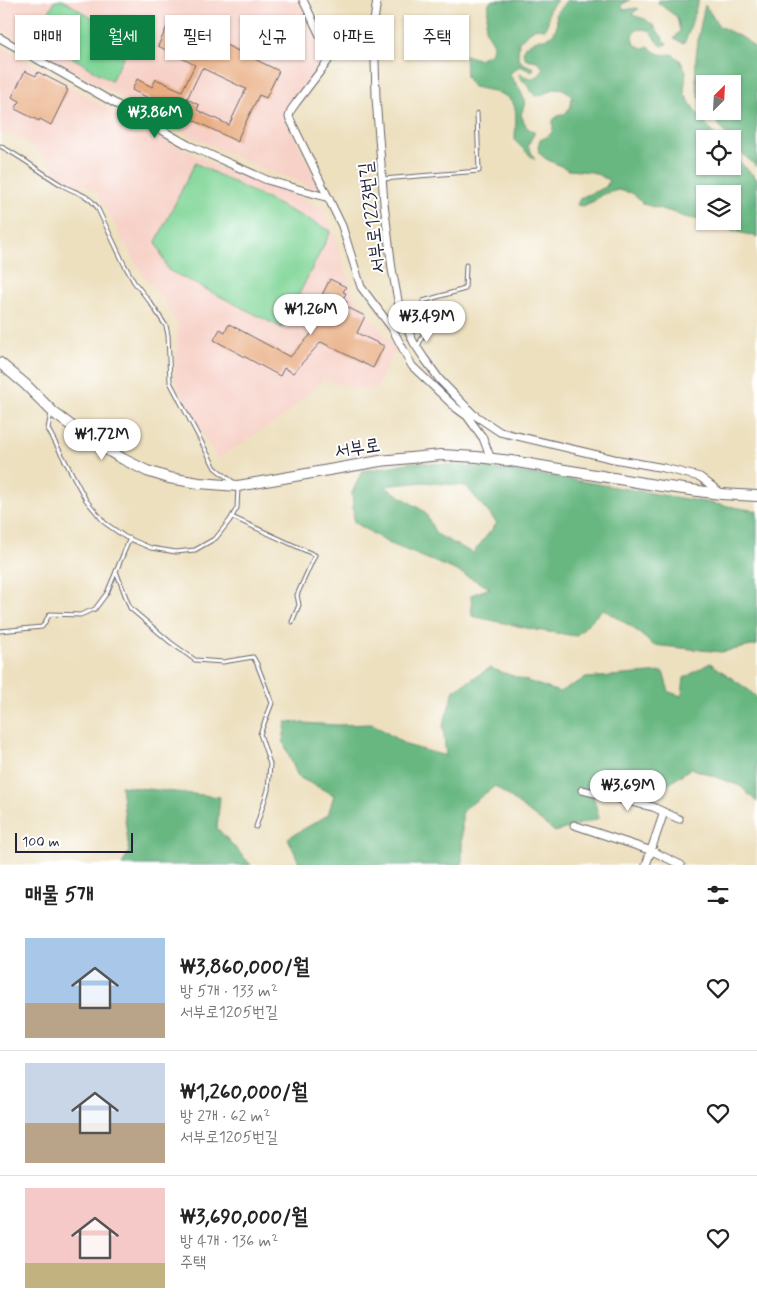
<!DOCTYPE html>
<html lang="ko">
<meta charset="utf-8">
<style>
body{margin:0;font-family:Mynerve,"Poor Story",sans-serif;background:#f6f6f6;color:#222;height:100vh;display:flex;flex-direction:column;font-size:19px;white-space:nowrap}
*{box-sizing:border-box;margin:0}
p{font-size:16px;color:#767676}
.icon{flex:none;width:28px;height:28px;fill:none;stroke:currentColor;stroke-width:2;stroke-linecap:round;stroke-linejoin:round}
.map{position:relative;height:865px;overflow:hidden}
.side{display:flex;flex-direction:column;background:#fff;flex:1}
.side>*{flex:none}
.guide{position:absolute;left:15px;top:15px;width:500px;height:45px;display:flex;gap:10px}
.needle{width:32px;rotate:24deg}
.buttons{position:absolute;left:696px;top:75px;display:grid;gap:10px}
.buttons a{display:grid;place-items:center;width:45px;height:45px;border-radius:0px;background:#fff;box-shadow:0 1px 4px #0004;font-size:25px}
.scale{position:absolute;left:15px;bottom:12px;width:118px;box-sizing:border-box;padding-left:5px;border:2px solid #22223b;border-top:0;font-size:14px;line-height:18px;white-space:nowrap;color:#22223b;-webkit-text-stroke:4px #fff;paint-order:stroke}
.price{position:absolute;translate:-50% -42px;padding:0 11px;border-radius:18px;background:#fff;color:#222;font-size:16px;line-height:32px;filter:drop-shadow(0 1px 2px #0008)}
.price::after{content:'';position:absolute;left:50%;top:30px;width:15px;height:11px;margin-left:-8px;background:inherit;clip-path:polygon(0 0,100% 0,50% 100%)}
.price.current{background:#0b8043;color:#fff}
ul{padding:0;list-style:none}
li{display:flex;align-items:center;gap:15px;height:125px;padding:0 25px}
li+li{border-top:1px solid #e0e0e0}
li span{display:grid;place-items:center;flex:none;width:140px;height:100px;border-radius:0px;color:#555}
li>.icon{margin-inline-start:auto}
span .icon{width:60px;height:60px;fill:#fffc;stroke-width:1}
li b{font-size:21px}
h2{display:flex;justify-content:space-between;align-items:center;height:60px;padding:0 25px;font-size:21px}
.chip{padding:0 18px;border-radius:0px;background:#fff;box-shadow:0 1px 4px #0004;font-size:18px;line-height:45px}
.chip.current{background:#0b8043;color:#fff}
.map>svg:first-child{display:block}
.built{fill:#f7d1c7}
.green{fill:#81d699;stroke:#527c6a}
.forest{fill:#68b781;stroke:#456c5e;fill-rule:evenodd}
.building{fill:#e9ac80;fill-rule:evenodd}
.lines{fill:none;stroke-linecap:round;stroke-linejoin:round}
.service-casing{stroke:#696469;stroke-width:5}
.minor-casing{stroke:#696469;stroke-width:9}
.secondary-casing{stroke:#696469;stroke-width:12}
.service{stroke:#fff;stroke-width:3}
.minor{stroke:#fff;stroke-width:7}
.secondary{stroke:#fff;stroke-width:10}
.labels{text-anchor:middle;stroke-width:4;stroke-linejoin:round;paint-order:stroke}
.street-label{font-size:19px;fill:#22223b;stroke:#fff}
</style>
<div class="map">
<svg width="757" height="865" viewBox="0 0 757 865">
<rect width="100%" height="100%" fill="#fff"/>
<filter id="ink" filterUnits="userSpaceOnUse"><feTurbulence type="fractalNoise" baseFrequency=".02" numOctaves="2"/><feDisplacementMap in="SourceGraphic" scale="10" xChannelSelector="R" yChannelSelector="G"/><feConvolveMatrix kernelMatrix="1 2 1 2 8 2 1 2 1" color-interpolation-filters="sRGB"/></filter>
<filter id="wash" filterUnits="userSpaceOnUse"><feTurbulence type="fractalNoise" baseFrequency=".0096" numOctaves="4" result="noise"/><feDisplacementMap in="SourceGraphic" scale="20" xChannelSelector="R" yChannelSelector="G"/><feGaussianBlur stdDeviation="1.12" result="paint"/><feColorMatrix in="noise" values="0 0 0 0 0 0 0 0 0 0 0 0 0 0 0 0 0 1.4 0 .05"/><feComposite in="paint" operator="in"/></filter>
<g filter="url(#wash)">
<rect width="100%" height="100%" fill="#ede0bf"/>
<!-- built -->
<path class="built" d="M0,0H298L324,53L323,59L288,106L285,117L321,190L316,191L293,179L258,167L194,138L0,29Z
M0,45L106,108L218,167L281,190L322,208L335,237L353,295L396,349L374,392L323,380L287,414L217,459L194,418L174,378L178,326L163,299L142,274L97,193L87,186L68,184L42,155L22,138L8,133H0Z"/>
<!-- green -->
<path class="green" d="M60,0H63L131,42L111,81L37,36L54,2Z
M195,163L331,231L282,328L168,270L156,242Z"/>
<!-- forest -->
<path class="forest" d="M492,0H557L549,10L548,22L545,29L535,28L519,41L518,57L522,63L534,68L532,72L520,66L509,74L520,89L525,102L521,115L527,128L535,132L528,145L535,160L515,141C515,132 517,115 515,108C511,92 487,90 473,87L466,77L465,55L478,59L492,53L493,42L485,29L489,3Z
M567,0H630L621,5L624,10L636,8L639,9L635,11L632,15L645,19L654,26L667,44L662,46L655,40L652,32L645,29L636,30L633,37L635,45L643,48L649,46C655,55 662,55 672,54L680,60L686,71L684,93L694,109L718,139H705V166H732L733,155L757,179V237L727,229L714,223L705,221H732V194H705V221L684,217L672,212L643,204L632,193L618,190L601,195L594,201L583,206L577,205L580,198L606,187L609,180L592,172L569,170L546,159L539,153L538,146L540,140C552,135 554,133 553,120L558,116L565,114L571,106L572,96C555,79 551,95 535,96C530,92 531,88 527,84C524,81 521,80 519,76L520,74C529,79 540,80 543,68L537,61L526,59L523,53L525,46L539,39H546L554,33L557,25L556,13Z
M659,0H699C693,14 691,30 684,43L674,39L680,31L677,17L658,3Z
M705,5L719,26L745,39L757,50V167C749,159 735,150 732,139H730L708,111H732V84H705V108C687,86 699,31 705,5Z
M414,462L475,467L556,477L757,511V645L721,652L653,645L632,627L603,609L576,636L536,630L472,616L471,595L490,588L455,570L388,543L354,522L352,493L362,471ZM424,482L466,486L497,523L473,553L436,534L425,512L384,486Z
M710,663L750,691L757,698V802L740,786L691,768L665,787L647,784L617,786L589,780L599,818L555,832L495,786L462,811V865H300L288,838L328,815L334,795L298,777L283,741L286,722L337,725L373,724L406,745L446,756L443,726L454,690L490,668L559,692L586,678L663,672L669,692L682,696L684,678Z
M121,786L220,797L217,828L251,865H122L129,851Z"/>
<g id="blocks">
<!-- building -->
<path class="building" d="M171,18L279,71L266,98L259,95L239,136L238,142L132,90L137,79L152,87L156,79L182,91L195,65L158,46ZM202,68L246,89L229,125L197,110L199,105L187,99Z
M25,71L36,76L38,72L67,87L66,89L68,90L51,125L40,119L39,121L15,109L20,101L12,97Z
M330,279L346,287L343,292L346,293L343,299L347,302L345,306L365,316L357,333L384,346L373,368L321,342L293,373L284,368L280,376L214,340L220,329L225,332L229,324L290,357L314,331L307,327L309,323L306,322L311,312L313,313Z"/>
</g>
</g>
<g filter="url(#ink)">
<use href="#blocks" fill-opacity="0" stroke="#696469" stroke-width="1"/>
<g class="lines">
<!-- service casing -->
<g class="service-casing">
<path id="service" d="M0,146C22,157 40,172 60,184C74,193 87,193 97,207L124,264L134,282L150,302L166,326L168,335L170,382L215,468L233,482
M383,179L479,171L477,113
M418,347L425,330L423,301L465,289L466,265
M51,413L48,429L86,500L105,523L125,537L151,548L176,552L195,550L216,538L230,520L237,508L238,488
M232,517L315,555L297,595L299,605L292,622
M116,571L130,608L170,642L195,660L223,662L253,657L257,664L272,703L260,734L270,764L268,790L256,827
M0,631L42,627L50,614L80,615L95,609L107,593L130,538"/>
</g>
<!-- minor casing -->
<g class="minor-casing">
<path id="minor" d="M303,0L328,52V61L296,103L291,110L289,117L342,226L361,287L392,328L412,366L456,408L467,416L483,438L491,459
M377,0L374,21L376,98L384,203L392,269L401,316L414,343L424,358L440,380L473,414L500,432L614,459L664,468L700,477L721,493
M0,38L188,145L267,180L329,198
M582,790L653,807L679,819
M574,825L652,851L681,865
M646,865L664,812"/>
</g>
<!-- secondary casing -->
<g class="secondary-casing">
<path id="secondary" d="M0,363L25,384L54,413L92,441L123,459L147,471L169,478L199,483L238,486L380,461L441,455L477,457L511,461L661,486L721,494L757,496"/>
</g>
<!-- service -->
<use href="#service" class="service"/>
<!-- minor -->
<use href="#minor" class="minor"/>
<!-- secondary -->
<use href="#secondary" class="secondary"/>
</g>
</g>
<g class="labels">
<!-- street labels -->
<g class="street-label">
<text transform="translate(371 218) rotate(-97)" y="7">서부로1223번길</text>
<text transform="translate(357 447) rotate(-9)" y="7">서부로</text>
</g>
</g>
</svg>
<div class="buttons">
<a><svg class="needle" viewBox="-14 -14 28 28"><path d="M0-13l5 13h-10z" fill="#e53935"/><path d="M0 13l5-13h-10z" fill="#767676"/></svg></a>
<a><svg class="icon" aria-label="locate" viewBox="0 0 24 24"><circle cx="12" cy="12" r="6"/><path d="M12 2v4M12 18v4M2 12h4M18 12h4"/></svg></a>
<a><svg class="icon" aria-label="layers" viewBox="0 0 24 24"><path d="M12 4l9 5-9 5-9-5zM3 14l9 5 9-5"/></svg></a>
</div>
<div class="scale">100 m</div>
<b class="price current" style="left:155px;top:139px">₩3.86M</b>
<b class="price" style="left:311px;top:336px">₩1.26M</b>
<b class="price" style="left:427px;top:343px">₩3.49M</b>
<b class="price" style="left:102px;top:461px">₩1.72M</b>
<b class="price" style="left:628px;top:812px">₩3.69M</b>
<div class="guide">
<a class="chip">매매</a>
<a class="chip current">월세</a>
<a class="chip">필터</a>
<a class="chip">신규</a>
<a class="chip">아파트</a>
<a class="chip">주택</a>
</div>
</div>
<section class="side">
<h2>매물 5개<svg class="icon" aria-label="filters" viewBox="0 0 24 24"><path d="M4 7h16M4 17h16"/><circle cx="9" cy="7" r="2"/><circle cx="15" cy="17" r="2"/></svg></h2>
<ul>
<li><span style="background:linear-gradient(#a9c7e8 65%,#b9a48a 0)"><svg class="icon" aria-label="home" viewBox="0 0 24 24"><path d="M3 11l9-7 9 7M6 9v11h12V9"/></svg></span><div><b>₩3,860,000/월</b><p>방 5개 · 133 m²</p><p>서부로1205번길</p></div><svg class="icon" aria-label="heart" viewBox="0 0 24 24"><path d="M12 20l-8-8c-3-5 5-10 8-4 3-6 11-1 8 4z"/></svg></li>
<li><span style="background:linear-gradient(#c9d6e8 60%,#b9a48a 0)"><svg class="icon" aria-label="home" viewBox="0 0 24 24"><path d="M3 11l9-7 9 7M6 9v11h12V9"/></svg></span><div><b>₩1,260,000/월</b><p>방 2개 · 62 m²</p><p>서부로1205번길</p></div><svg class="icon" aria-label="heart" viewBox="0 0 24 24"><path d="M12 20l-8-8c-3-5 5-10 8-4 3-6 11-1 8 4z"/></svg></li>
<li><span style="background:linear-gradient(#f6c9c9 75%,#c2b280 0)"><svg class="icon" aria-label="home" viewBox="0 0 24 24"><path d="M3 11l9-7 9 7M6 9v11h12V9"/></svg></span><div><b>₩3,690,000/월</b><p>방 4개 · 136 m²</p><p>주택</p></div><svg class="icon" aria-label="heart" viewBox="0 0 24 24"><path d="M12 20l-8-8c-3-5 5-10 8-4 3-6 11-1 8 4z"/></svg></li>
</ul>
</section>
